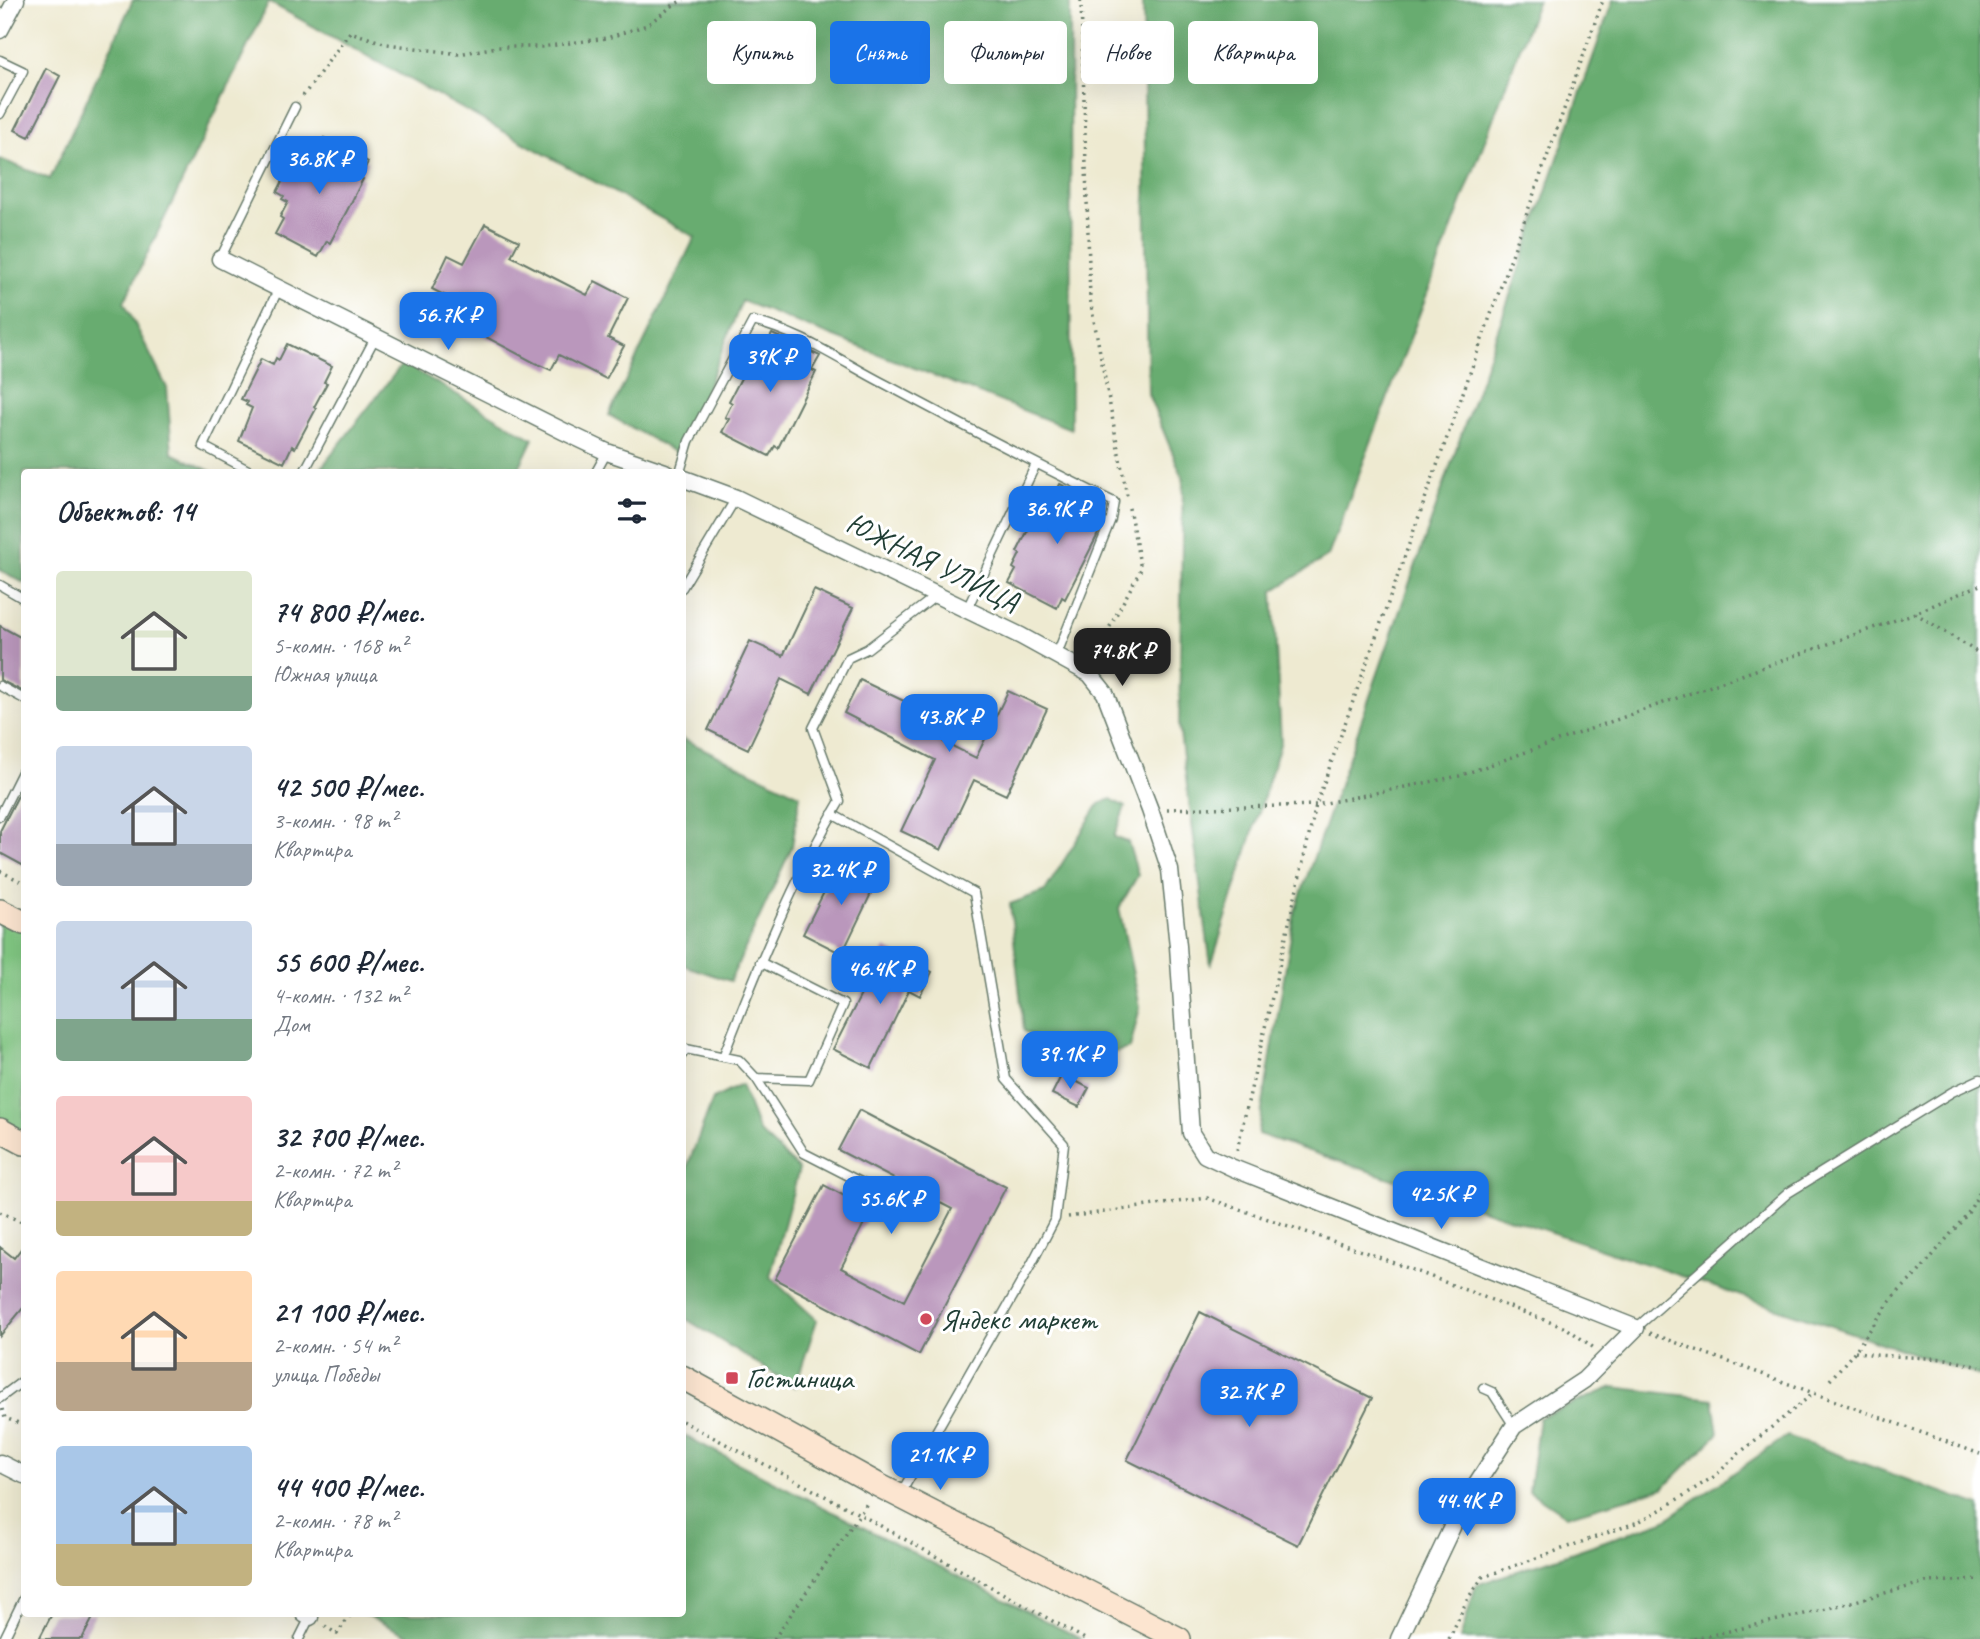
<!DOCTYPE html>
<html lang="ru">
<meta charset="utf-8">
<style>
body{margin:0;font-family:Caveat,sans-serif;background:#f6f6f7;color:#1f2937;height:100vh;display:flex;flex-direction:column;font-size:26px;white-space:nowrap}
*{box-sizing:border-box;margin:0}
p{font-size:23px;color:#747a83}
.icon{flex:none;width:38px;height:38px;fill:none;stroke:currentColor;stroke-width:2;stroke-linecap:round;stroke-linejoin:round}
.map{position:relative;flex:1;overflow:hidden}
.details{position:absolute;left:21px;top:469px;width:665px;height:1148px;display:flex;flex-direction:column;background:#fff;border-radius:7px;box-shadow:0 7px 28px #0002}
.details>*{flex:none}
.hud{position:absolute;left:707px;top:21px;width:665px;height:63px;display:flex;gap:14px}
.price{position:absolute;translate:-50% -60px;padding:0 16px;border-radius:14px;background:#1a73e8;color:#fff;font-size:23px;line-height:46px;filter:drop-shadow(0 2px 4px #0008)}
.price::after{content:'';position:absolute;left:50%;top:42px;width:21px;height:16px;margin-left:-10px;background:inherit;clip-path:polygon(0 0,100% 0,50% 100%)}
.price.selected{background:#222;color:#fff}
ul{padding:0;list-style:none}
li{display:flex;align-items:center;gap:21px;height:175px;padding:0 35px}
li span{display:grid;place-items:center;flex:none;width:196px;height:140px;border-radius:7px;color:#555}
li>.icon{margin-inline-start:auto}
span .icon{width:84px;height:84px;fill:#fffc;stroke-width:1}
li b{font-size:30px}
h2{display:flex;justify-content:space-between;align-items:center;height:84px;padding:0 35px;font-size:30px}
.pill{padding:0 24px;border-radius:7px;background:#fff;box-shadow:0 7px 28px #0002;font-size:24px;line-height:63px}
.pill.selected{background:#1a73e8;color:#fff}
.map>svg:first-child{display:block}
.green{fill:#81c782;stroke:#50825b;stroke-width:2}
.forest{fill:#68ac70;stroke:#447452;stroke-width:2}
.building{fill:#ba97bc}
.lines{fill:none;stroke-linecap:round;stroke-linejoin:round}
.lane-casing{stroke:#677a6b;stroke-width:11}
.street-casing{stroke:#677a6b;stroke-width:19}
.secondary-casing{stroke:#677a6b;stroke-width:26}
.path{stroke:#677a6b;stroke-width:3.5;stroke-dasharray:2 5;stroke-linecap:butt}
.lane{stroke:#fff;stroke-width:8}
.street{stroke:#fff;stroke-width:16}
.secondary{stroke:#fce5d0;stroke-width:23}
.poi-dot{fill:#d1495b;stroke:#fff;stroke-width:2.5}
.labels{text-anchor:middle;stroke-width:6;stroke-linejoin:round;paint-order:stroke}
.street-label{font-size:30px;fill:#1f3d34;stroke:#fff}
.poi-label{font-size:30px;fill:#1f3d34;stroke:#fff;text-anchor:start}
</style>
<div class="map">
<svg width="1980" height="1639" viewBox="0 0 1980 1639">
<rect width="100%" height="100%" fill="#fff"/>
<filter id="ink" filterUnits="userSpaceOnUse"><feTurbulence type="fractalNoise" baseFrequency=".0143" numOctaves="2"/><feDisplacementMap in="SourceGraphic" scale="14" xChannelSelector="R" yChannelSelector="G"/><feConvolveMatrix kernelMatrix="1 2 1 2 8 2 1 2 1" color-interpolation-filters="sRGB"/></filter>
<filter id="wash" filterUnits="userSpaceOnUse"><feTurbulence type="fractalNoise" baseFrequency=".00686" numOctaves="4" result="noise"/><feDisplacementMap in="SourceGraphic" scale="28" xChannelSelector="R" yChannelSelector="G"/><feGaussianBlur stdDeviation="1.57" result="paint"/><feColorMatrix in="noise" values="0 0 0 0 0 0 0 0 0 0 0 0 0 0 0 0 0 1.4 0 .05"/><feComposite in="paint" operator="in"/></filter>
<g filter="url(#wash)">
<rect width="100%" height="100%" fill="#eeead1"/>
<!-- green -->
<path class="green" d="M0,911L24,923V1143L0,1130Z"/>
<!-- forest -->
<path class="forest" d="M133,0H1070L1071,429L742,301L680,455L609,415L695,237L269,2L124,302L167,388L172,453L212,472H24V583L0,570V159L50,179Z
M1143,0H1538L1328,556L1273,591L1281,741L1211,966L1179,726L1183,478L1148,394Z
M1613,0H1980V1376L1258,1134L1295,911Z
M403,363L533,439L517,472H318Z
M683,739L800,795L792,847L730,981L683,965Z
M1111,799L1125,807L1114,837L1128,842L1138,875L1119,908L1140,1007L1130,1048L1082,1062L1024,1031L1010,904L1045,891L1099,804Z
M741,1085L759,1132L799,1169L770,1277L817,1320L795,1387L683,1317V1178L713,1099Z
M1613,1387L1713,1399L1718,1434L1663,1488L1566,1516L1529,1491L1539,1418Z
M683,1435L1081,1639H415L364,1614H682Z
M1787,1436L1980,1506V1639H1460L1476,1585L1664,1521Z"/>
<g id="blocks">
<!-- building -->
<path class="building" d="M46,68L60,76L29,137L15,130Z
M324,138L368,162L360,178L363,179L351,203L330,243L327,241L318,257L275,234L283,219L280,217L288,202L282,199L284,196L277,192L297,154L310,159L313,153L316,155Z
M485,224L519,241L511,256L556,279L587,295L595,281L628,298L608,338L624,346L606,379L559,355L551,370L535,363L471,329L479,313L432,289L448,255L464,263Z
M772,334L820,356L812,370L816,372L778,448L775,446L769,456L722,432L729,419L725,417L732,403L729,401L750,361L753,363L763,343L766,345Z
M287,344L332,366L324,382L327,383L314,407L316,409L295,448L292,446L284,463L239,441L252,408L246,405L248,402L241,399L261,359L273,365L276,358L279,360Z
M1060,484L1106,507L1100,521L1103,522L1096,538L1065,599L1062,597L1057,608L1009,583L1016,570L1013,568L1020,554L1017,552L1037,512L1040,514L1050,495L1054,496Z
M814,590L853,608L811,694L781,679L748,749L708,730L750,641L783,656Z
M0,626L24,639V692L0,680Z
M860,680L952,724L944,742L976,758L1008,691L1047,709L1006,795L974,780L941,850L901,831L935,760L844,713Z
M24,784V866L0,853V831Z
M840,860L878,879L842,954L803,934Z
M885,948L932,972L920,996L909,990L871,1068L833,1049Z
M1062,1074L1089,1088L1079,1107L1052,1094Z
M859,1110L1006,1187L919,1355L775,1279L824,1185L871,1210L841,1268L904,1301L952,1209L838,1150Z
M24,1245V1307L0,1336V1247L14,1258Z
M1200,1312L1372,1398L1298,1545L1127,1460Z
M52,1614H95L82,1639H39Z"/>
</g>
</g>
<g filter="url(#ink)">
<use href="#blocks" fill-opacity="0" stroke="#677a6b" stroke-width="2"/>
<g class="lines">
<!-- lane casing -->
<g class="lane-casing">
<path id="lane" d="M0,60L23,71L0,114
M220,259L295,107
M252,472L203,446L279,288
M304,472L376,336
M596,472L607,452
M680,472L689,441L753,321C802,333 842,362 887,385C962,425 1037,465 1114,502L1111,519L1057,654
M0,585L24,599
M682,588L736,498
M967,609L1036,464
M0,686L24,699
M832,814L974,893L1006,1079L1064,1144L1055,1219L1031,1265L901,1493
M0,816L24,768
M682,1055L686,1049L739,1060L756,1078L804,1153L925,1215
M723,1057C757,970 792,882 840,801L813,728L848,658L867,649L937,595
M756,1078L809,1080L843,1004L760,962
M1636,1328L1788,1193L1952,1092L1980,1079
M1483,1388L1492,1392L1514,1426
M0,1398L24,1380
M4,1639L24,1598
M299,1639L310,1617"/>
</g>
<!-- street casing -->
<g class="street-casing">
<path id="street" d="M0,30L16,0
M220,259L563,431L607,452L665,472
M682,478L736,498L1021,636L1090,674L1105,693L1150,810L1170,870L1178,946L1191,1133L1205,1155L1233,1168L1636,1328L1584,1380L1514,1426L1462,1506L1399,1639
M0,1463L24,1475
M304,1614L310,1617"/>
</g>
<!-- secondary casing -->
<g class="secondary-casing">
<path id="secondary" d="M0,911L24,923
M0,1130L24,1143
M682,1377L878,1485L1179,1639"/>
</g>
<!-- path -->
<path class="path" d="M1081,0L1090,299L1127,496
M303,96L350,32L387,44L459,54L497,47H541L607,38L647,25L675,4L684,0
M1915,613L1980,654
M1096,659L1107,632L1141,569L1128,503
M1167,809L1316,805L1459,776L1915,613L1980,585
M0,871L24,883
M1237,1150L1316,805L1603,0
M0,1212L24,1223
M1068,1217L1207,1198L1376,1256L1568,1329L1594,1348
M1650,1333L1980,1454
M1855,1351L1874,1355L1946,1359L1980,1367
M1830,1380L1855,1351L1894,1296L1918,1273L1968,1213L1980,1192
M2,1409L5,1418L24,1425
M682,1421L861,1515L1085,1639
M325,1626L337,1634L351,1614
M774,1639L868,1502
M1449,1639L1468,1598L1483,1577L1638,1522L1662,1509L1715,1476L1737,1455L1814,1393
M1694,1639L1818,1611L1926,1582L1980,1580"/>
<!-- lane -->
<use href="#lane" class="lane"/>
<!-- street -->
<use href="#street" class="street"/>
<!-- secondary -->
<use href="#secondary" class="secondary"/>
</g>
</g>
<!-- markers -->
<g class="poi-dot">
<circle cx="926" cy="1319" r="7"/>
<rect x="725" y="1371" width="14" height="14" rx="3.5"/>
</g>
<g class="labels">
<!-- street labels -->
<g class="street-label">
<text transform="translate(933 562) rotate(26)" y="10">ЮЖНАЯ УЛИЦА</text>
</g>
<!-- poi labels -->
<g class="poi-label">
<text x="940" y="1329">Яндекс маркет</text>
<text x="746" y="1388">Гостиница</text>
</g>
</g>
</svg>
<b class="price" style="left:319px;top:196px">36.8K ₽</b>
<b class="price" style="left:448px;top:352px">56.7K ₽</b>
<b class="price" style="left:770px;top:394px">39K ₽</b>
<b class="price" style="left:1057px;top:546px">36.9K ₽</b>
<b class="price selected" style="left:1122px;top:688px">74.8K ₽</b>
<b class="price" style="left:949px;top:754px">43.8K ₽</b>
<b class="price" style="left:841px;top:907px">32.4K ₽</b>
<b class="price" style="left:880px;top:1006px">46.4K ₽</b>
<b class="price" style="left:1070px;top:1091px">39.1K ₽</b>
<b class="price" style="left:1441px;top:1231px">42.5K ₽</b>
<b class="price" style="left:891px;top:1236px">55.6K ₽</b>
<b class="price" style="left:1249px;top:1429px">32.7K ₽</b>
<b class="price" style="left:940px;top:1492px">21.1K ₽</b>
<b class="price" style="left:1467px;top:1538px">44.4K ₽</b>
<div class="hud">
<a class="pill">Купить</a>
<a class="pill selected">Снять</a>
<a class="pill">Фильтры</a>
<a class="pill">Новое</a>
<a class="pill">Квартира</a>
</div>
<section class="details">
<h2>Объектов: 14<svg class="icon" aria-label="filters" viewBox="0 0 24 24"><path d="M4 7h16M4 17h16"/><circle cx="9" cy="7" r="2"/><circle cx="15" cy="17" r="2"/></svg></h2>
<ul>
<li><span style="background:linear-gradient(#dfe7d0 75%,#7fa58c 0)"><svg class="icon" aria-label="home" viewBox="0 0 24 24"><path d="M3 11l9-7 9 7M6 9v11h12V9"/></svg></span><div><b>74 800 ₽/мес.</b><p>5-комн. · 168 m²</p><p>Южная улица</p></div></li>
<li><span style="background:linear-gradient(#c9d6e8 70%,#9aa5b1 0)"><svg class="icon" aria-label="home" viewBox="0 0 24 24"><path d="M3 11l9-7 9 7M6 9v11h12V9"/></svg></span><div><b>42 500 ₽/мес.</b><p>3-комн. · 98 m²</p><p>Квартира</p></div></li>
<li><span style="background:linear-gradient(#c9d6e8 70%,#7fa58c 0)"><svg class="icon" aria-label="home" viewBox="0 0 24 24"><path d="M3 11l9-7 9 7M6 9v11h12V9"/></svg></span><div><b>55 600 ₽/мес.</b><p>4-комн. · 132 m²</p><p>Дом</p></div></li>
<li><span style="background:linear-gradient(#f6c9c9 75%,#c2b280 0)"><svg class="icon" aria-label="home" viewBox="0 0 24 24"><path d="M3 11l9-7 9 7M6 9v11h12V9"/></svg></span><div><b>32 700 ₽/мес.</b><p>2-комн. · 72 m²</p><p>Квартира</p></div></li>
<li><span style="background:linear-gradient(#ffd9b3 65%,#b9a48a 0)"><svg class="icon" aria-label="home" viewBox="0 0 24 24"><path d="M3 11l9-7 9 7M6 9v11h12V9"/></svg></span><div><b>21 100 ₽/мес.</b><p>2-комн. · 54 m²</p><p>улица Победы</p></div></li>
<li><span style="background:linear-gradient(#a9c7e8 70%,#c2b280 0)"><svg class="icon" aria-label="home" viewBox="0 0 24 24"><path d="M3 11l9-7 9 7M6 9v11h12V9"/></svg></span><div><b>44 400 ₽/мес.</b><p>2-комн. · 78 m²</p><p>Квартира</p></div></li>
</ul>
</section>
</div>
